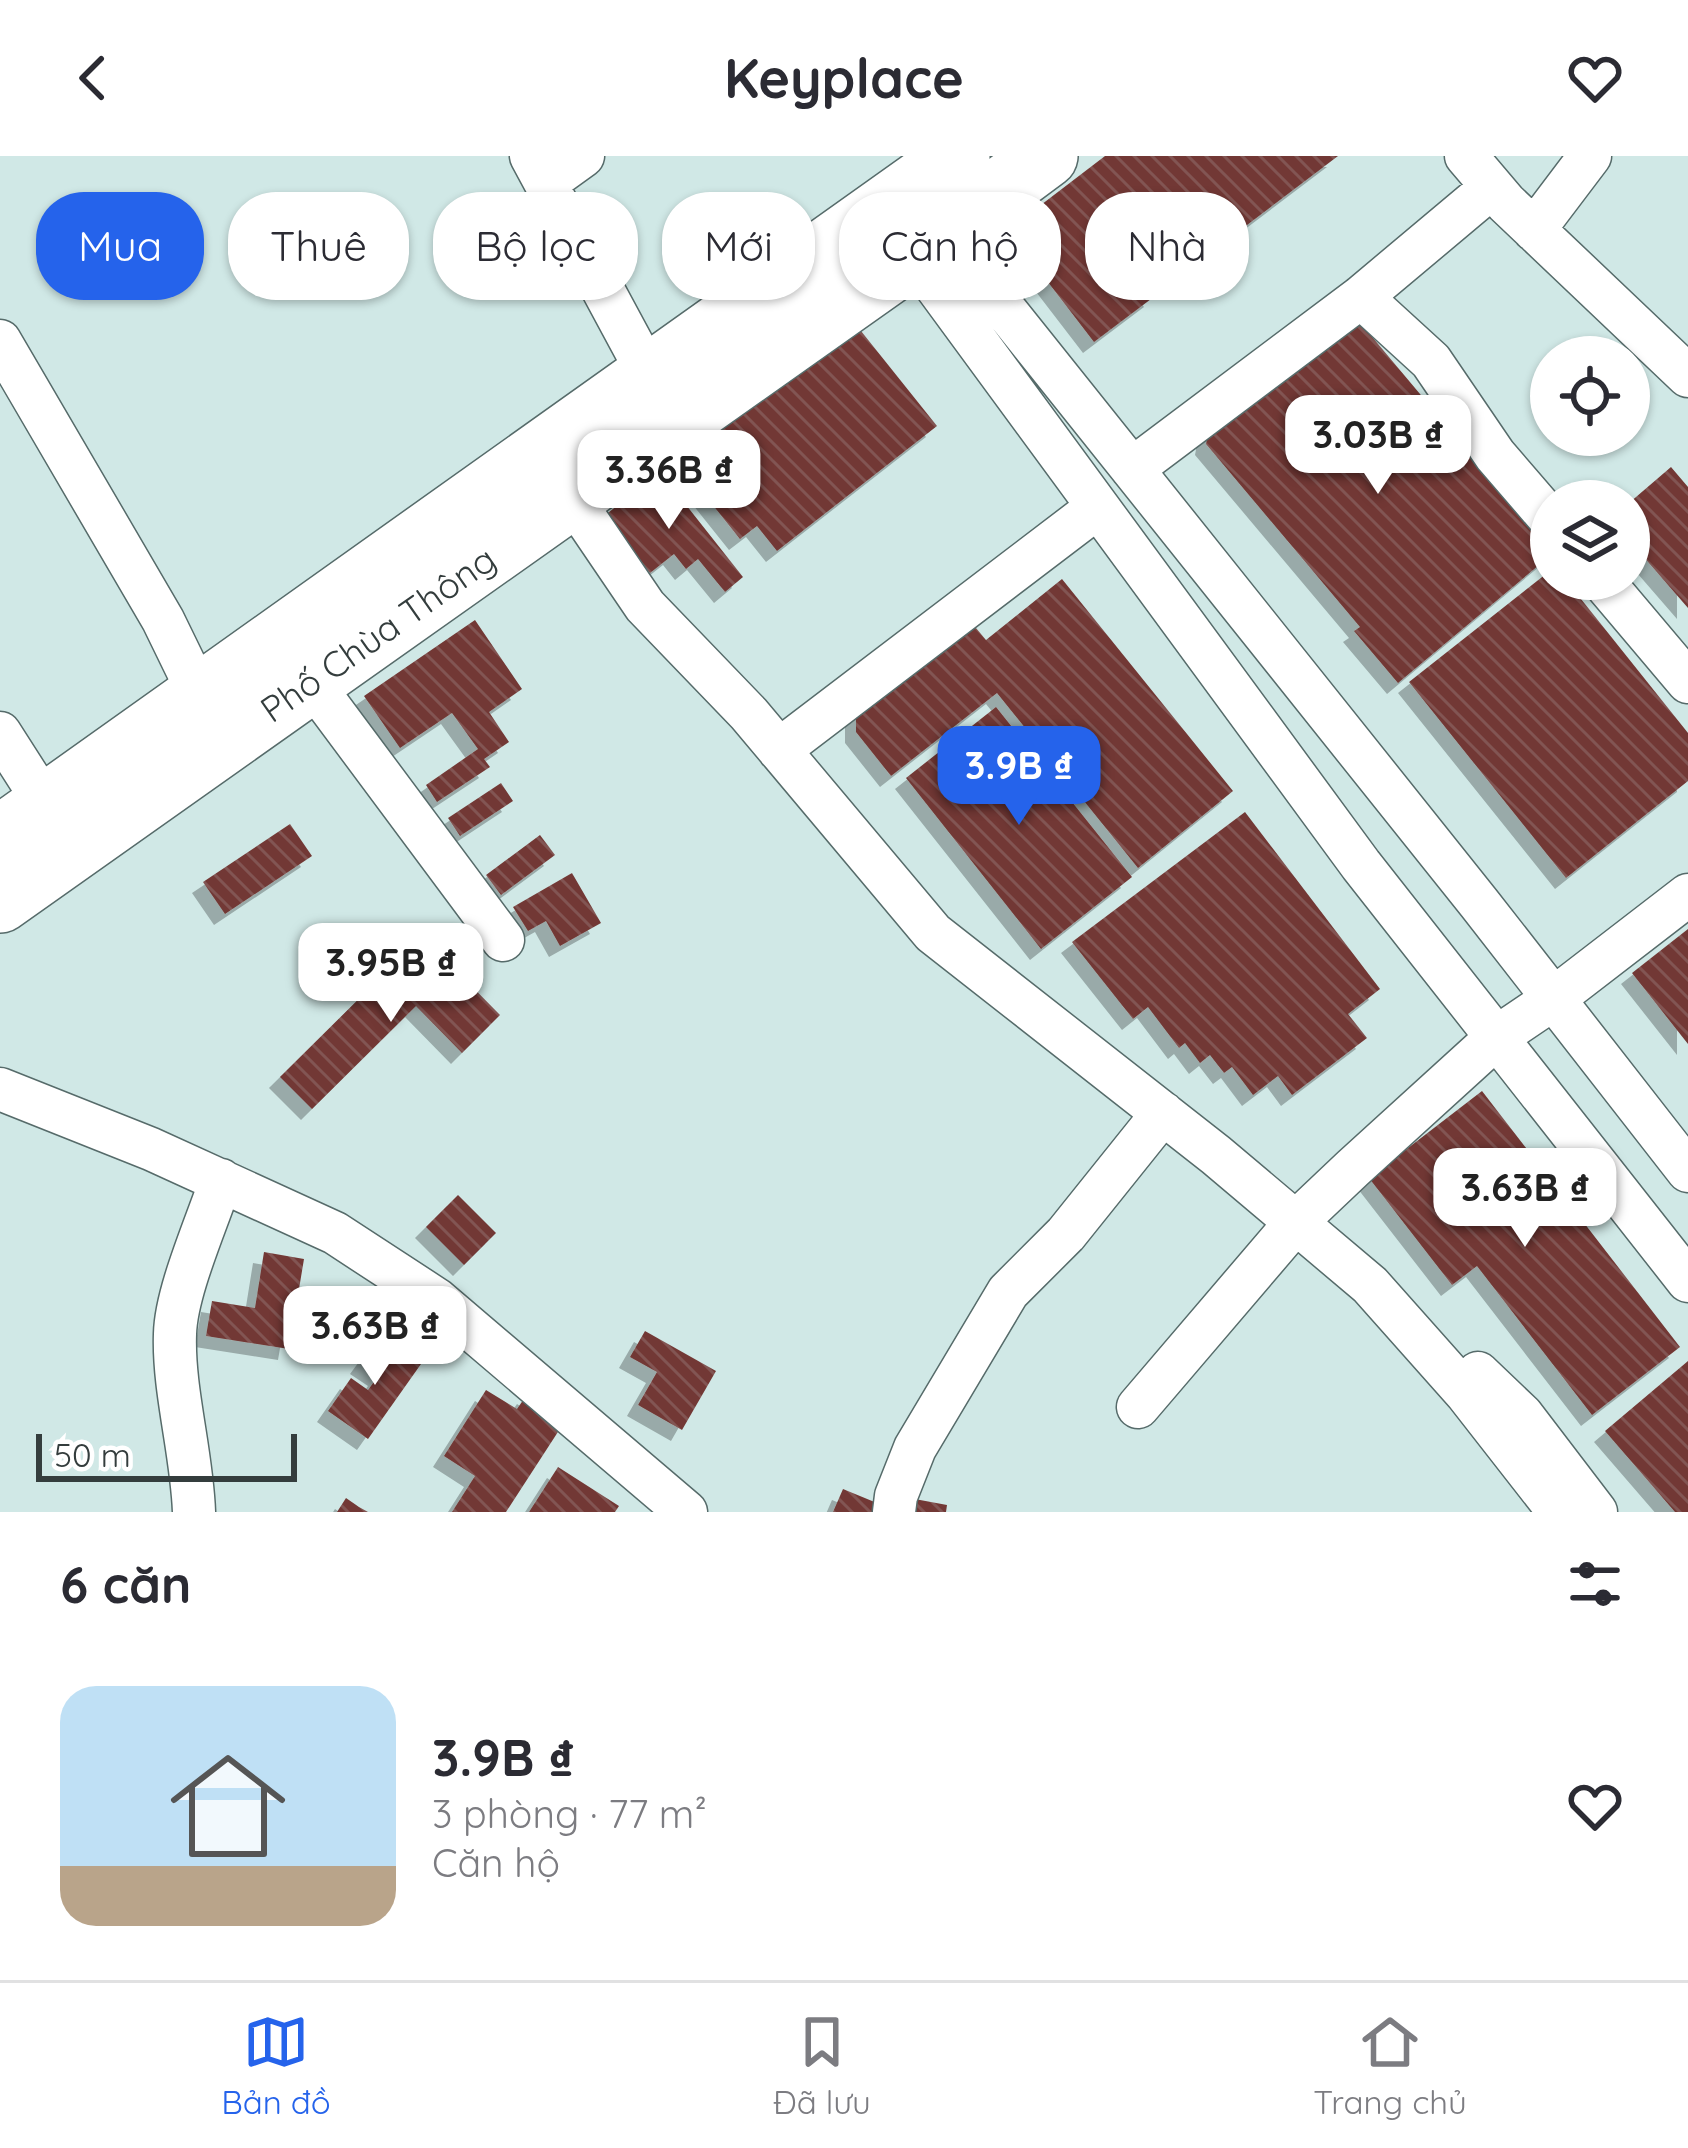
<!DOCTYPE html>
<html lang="vi">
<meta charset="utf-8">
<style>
body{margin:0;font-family:Quicksand,sans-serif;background:#f7f7f7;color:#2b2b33;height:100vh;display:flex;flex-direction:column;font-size:45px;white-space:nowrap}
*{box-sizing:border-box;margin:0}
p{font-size:39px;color:#7c7c81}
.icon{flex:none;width:66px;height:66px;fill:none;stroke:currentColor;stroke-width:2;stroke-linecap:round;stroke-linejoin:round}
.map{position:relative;height:1356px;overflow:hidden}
.sheet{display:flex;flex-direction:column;background:#fff;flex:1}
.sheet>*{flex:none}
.hud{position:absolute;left:36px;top:36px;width:1617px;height:108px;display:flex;gap:24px}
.tools{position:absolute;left:1530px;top:180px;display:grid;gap:24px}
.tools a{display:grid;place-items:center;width:120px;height:120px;border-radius:50%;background:#fff;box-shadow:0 3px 9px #0004;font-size:60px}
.scale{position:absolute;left:36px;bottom:30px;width:261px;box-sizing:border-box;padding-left:12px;border:6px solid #343d3d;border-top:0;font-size:33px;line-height:42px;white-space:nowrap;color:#343d3d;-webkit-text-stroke:9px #fff;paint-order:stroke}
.price{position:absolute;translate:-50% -102px;padding:0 27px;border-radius:24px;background:#fff;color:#222;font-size:39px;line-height:78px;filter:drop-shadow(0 3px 6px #0008)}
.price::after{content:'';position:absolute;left:50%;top:72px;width:36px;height:27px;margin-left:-18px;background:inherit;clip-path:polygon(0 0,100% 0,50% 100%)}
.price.on{background:#2563eb;color:#fff}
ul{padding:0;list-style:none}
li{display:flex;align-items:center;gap:36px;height:300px;padding:0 60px}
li+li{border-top:3px solid #e1e1e2}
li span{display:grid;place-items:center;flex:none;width:336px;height:240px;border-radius:36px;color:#555}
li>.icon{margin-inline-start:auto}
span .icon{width:144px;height:144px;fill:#fffc;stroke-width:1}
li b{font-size:51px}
h2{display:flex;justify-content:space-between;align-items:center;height:144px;padding:0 60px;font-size:51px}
.pill{padding:0 42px;border-radius:48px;background:#fff;box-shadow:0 3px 9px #0004;font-size:42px;line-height:108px}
.pill.on{background:#2563eb;color:#fff}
header{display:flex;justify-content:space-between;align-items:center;height:156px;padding:0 60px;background:#fff;font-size:54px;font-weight:700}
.dock{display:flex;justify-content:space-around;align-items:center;height:168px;border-top:3px solid #e1e1e2;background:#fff;font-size:33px;color:#7c7c81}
.dock a{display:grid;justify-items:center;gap:6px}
.dock .on{color:#2563eb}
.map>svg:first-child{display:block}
.building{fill:url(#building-back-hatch);filter:url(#shadow)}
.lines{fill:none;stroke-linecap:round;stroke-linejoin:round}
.minor-casing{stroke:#566b6a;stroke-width:45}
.highway-casing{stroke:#566b6a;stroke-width:66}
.minor{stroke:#fff;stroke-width:42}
.highway{stroke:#fff;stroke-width:63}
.labels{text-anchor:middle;stroke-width:12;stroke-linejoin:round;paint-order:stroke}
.street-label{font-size:36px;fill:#343d3d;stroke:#fff}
</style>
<header><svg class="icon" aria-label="back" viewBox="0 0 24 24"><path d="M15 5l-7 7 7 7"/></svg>Keyplace<svg class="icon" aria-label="heart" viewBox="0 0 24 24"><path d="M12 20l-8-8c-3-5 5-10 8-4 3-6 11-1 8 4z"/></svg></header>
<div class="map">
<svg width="1688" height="1356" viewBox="0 0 1688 1356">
<defs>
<pattern id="building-back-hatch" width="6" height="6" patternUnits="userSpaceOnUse" patternTransform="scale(3)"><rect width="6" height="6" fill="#723935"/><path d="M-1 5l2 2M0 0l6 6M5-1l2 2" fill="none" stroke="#825552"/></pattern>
<filter id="shadow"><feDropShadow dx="-11" dy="11" stdDeviation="0" flood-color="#0004"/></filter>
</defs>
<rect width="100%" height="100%" fill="#d0e8e6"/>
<!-- building -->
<path class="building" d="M1105,0H1338L1210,97L1198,82L1175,99L1166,88L1134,113L1155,140L1094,186L1008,74Z
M1352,157L1551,394V399L1398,527L1354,475L1360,471L1206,288L1208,277Z
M853,165L937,270L777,395L757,370L740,383L676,303Z
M1671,311L1688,331V452L1629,384V347Z
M660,316L743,421L725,436L698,403L686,413L674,398L650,417L604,360Z
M1551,414V423H1565L1688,577V625L1566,722L1409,526Z
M1062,423L1233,635L1138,712L997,537L891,620L856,576V555L966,460L986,484Z
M475,464L522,533L489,556L509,586L484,603L490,611L437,646L426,629L478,593L452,557L400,592L364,540Z
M996,551L1132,721L1041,793L906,622Z
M501,627L513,645L460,680L448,662Z
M1245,656L1380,833L1348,858L1367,882L1292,939L1278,920L1253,939L1232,911L1224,917L1210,899L1200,907L1185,887L1179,892L1148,851L1133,863L1072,786Z
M290,668L312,700L225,758L203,726Z
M540,679L555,699L501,739L486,719Z
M572,717L601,767L560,790L546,765L528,775L513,751Z
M1688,773V888L1632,817Z
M438,796L500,859L462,897L416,850L312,953L280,921L384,818L400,834Z
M1482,935L1680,1191L1592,1259L1477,1110L1452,1129L1369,1022Z
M458,1039L496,1077L464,1109L426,1071Z
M264,1096L304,1103L289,1193L206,1180L212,1145L255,1152Z
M645,1175L716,1215L682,1274L638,1249L657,1216L630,1201Z
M381,1180L421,1208L368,1283L328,1255L351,1222L368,1234L379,1219L361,1207Z
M1688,1205V1356H1675L1605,1275Z
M486,1234L517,1253L528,1237L567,1262L506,1356H452L475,1320L444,1300Z
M558,1311L619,1350L615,1356H529Z
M843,1333L889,1352L887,1356H833Z
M904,1341L947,1349L946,1356H901Z
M346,1342L359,1351L368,1356H337Z"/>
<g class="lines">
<!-- minor casing -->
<g class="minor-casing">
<path id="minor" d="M531,0L650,221
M1466,0L1506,47L1688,220
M547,26L583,0
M1534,74L1590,0
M942,75L1479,747L1688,1015
M913,99L1361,709L1688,1125
M1361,141L1431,205L1495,299L1551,364
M0,185L163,464L200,540
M1132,313L1361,141L1492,31
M571,341L645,450L749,558L933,777L1216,999L1370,1129L1466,1237L1559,1356
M1601,423L1688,526
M311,526L503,784
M0,577L46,649
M779,594L1098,351
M0,933L151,993L335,1077L436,1143L686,1356
M1478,1217L1522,1259L1596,1356
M1138,1251L1296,1066L1353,1012L1497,881L1553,843L1688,739
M194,1356C192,1297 173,1234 175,1178C176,1135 207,1067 221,1024
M894,1356L896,1340L915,1292L1008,1136L1066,1078L1163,957"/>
</g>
<!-- highway casing -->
<g class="highway-casing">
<path id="highway" d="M0,682L958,0
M0,745L913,99L1046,0"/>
</g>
<!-- minor -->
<use href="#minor" class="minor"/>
<!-- highway -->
<use href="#highway" class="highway"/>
</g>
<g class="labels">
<!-- street labels -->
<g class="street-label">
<text transform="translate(378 478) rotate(-35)" y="13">Phố Chùa Thông</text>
</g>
</g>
</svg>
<div class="tools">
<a><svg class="icon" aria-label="locate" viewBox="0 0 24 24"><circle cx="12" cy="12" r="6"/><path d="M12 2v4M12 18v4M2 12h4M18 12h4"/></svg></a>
<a><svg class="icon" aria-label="layers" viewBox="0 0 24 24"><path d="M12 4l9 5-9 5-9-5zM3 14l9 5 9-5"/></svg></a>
</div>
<div class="scale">50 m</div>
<b class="price" style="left:1378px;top:341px">3.03B ₫</b>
<b class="price" style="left:669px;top:376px">3.36B ₫</b>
<b class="price on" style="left:1019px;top:672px">3.9B ₫</b>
<b class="price" style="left:391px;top:869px">3.95B ₫</b>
<b class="price" style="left:1525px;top:1094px">3.63B ₫</b>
<b class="price" style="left:375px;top:1232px">3.63B ₫</b>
<div class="hud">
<a class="pill on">Mua</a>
<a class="pill">Thuê</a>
<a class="pill">Bộ lọc</a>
<a class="pill">Mới</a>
<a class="pill">Căn hộ</a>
<a class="pill">Nhà</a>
</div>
</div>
<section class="sheet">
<h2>6 căn<svg class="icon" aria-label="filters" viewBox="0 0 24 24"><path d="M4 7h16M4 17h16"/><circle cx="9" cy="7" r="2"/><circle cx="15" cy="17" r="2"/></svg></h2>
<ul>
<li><span style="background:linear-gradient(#bfe0f5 75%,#b9a48a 0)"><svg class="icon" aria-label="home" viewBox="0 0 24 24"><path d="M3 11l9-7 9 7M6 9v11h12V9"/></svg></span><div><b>3.9B ₫</b><p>3 phòng · 77 m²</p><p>Căn hộ</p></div><svg class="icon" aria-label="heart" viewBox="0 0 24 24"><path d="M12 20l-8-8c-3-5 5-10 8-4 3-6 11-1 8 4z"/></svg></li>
</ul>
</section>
<nav class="dock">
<a class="on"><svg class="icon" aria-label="map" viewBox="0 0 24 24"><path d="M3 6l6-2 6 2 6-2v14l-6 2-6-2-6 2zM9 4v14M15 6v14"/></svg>Bản đồ</a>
<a><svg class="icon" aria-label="saved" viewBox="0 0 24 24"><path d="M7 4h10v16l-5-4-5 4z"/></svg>Đã lưu</a>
<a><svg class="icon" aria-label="home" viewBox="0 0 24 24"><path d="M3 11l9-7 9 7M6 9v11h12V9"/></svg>Trang chủ</a>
</nav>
